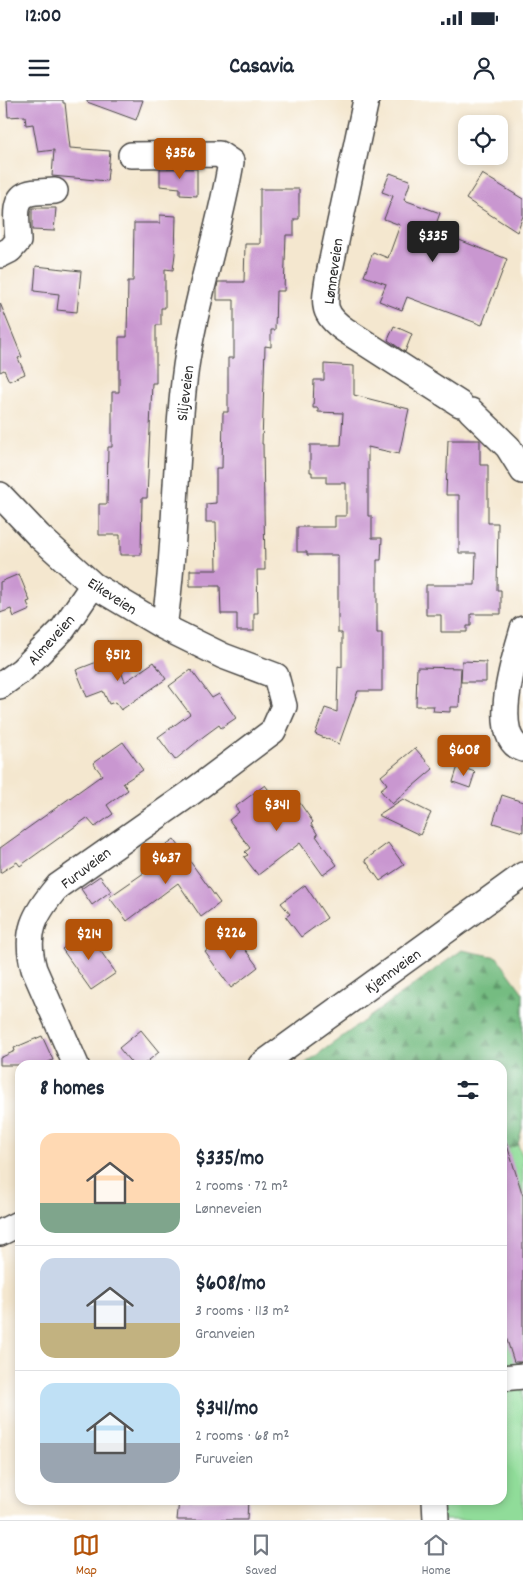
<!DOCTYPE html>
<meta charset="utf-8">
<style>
body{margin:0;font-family:Dekko,sans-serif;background:#f2f2f3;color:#1f2937;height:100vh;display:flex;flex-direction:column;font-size:19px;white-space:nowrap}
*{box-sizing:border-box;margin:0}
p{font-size:16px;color:#747a83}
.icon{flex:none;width:28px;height:28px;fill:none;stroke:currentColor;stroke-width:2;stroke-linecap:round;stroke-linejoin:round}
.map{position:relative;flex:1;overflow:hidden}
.side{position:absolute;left:15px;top:960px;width:492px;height:445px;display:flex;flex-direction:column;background:#fff;border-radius:15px;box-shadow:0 2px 8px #0003}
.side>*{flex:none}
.fabs{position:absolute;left:458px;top:15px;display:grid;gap:10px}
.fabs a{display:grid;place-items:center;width:50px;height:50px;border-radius:10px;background:#fff;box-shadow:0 2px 8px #0003;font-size:25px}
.price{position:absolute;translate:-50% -42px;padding:0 11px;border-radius:5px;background:#b45309;color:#fff;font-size:16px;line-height:32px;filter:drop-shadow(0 1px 2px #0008)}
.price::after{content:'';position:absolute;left:50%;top:30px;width:15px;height:11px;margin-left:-8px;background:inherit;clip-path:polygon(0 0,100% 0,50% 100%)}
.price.active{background:#222;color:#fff}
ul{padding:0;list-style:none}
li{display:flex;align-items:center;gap:15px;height:125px;padding:0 25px}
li+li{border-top:1px solid #e0e1e3}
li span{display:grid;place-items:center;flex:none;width:140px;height:100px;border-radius:15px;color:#555}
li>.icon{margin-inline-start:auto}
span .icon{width:60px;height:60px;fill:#fffc;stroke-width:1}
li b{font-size:21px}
h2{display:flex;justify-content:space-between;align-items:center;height:60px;padding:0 25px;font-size:21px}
.status{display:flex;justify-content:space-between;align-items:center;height:35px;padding:0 25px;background:#fff;direction:ltr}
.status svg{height:14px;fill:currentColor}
header{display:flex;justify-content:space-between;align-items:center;height:65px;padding:0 25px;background:#fff;font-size:22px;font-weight:700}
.dock{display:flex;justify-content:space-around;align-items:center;height:70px;border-top:1px solid #e0e1e3;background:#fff;font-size:14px;color:#747a83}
.dock a{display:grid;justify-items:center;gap:2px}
.dock .active{color:#b45309}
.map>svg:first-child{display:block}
.grass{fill:#90dc99;stroke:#5e8462}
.forest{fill:url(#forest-firs);stroke:#507456}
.building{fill:#c997d0}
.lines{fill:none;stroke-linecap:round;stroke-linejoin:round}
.minor-casing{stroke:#494744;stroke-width:28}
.minor{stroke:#fff;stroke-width:25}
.labels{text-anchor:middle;stroke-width:4;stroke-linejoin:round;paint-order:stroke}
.street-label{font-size:16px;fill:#2b2b2b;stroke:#fff}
</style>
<div class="status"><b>12:00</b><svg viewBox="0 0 49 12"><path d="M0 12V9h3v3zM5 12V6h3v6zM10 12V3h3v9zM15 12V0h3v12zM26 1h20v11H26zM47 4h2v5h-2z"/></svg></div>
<header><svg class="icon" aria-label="menu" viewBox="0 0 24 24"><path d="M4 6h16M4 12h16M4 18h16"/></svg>Casavia<svg class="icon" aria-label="person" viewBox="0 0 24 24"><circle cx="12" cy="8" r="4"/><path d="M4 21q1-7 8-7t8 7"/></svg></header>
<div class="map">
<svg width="523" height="1420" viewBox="0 0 523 1420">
<defs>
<pattern id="forest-firs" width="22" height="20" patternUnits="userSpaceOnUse" patternTransform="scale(1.25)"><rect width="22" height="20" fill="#74bc81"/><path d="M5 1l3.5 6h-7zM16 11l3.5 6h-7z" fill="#5f996a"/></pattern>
</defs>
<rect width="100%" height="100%" fill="#fff"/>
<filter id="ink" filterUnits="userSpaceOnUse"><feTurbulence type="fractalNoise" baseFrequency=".02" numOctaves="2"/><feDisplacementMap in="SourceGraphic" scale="10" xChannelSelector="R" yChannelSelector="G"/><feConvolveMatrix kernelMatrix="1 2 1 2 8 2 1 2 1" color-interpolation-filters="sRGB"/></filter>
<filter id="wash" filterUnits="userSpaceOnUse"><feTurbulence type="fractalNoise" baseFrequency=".0096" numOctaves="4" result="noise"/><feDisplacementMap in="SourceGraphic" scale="20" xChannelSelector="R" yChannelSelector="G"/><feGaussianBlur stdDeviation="1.12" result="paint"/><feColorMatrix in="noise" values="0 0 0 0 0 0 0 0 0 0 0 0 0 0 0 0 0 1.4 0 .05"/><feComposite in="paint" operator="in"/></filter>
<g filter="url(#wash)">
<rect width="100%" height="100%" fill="#f4e7cf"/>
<!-- grass -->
<path class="grass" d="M518,1045L523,1057V1420H440L438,1400H502V1049Z"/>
<!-- forest -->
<path class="forest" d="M462,850L497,857L523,893V1025L518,1045L503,1049L502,965H303Z"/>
<g id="blocks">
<!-- building -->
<path class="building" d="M7,0H63V3H65L70,48L110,51L107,81L52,76L54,50L38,52L33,24L26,25L25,16L8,17Z
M87,0H143L136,20L87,2Z
M160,69H197V96L180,95V88L160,86Z
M390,73L409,80L410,83L404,100L440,113L434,130L507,159L482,225L407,197L402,210L379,201L386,184L364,176L373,152L388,158L400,125L384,119L393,96L382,92Z
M482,74L523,99V116L517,132L466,99Z
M260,89H299V119H294V135H286L284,191H276L275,230H271V247L265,246L262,344H263L265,470H257L258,513H254V531H237V514H221L220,486H190V470H217L216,422H206V404L216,403V368H222L223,312H228V258H234V200H217V187L218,182H244L245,144H260Z
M32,108H56L54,131L32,130Z
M160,115L176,116L175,154L173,170L165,169V208H161V225H156V283H152L147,398H142L141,455H120V435H99V404H107L108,347H112V292H119V237H127L128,181H133L134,123H160Z
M36,166L81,171L77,212L57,210L59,194L34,191Z
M0,203L22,257L18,258L25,274L9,281L4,270L0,272Z
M394,226L412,234L405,252L388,240Z
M324,264L354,266V295L409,309L399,354L368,347V416H372V438H382L381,460H377V533H382V591H358L339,644L315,634L325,608L337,612L338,566L342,567V533H338V455H307V452H297V427H335V416H346V383H326V376H312V372H310V345H341L343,313L318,312V308H313L314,280H324Z
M448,340H480V365H488V423H498L497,490H501V514H471V526H467V532H441V515H426V485H475L476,453H459V395H446Z
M19,474L30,501L27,502L30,510L14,517L11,509L0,513V482Z
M115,555L125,582L154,562L166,579L121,610L115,602L109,604L103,591L87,597L76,570Z
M462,561L486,562V582H461Z
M417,567L461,568L459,607H450V612L433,611L434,606H416Z
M191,570L212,598L219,594L236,618L221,628L219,625L204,636L175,660L158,637L190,614L169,586Z
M123,642L143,670L123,683L128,690L107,705L113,714L95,727L87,718L20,766L17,762L0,773V748L102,675L93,663Z
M415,648L433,669L392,704L380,690L387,684L381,676Z
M458,666L475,672L470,688L453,682Z
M265,685L283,709L297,699L313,722L311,724L318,735L316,736L337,765L323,775L300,743L258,775L244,757L248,755L245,752L250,748L229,720L239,712L235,707Z
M502,695L523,702V732L493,723Z
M403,699L431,713L420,735L378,715Z
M174,739L220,803L201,817L178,783L127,821L109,797L167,757L161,748Z
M388,743L404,765L380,781L365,760Z
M100,776L111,791L92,805L81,789Z
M305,785L327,818L301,837L286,817L290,814L281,803Z
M87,832L116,873L91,890L62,849Z
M232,832L258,867L231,888L205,852Z
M141,930L159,952L143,965H133L119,948Z
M42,936L53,960L42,965H0V958L15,951L14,948Z
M506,1042L523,1096V1262H514L506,1237L502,1238V1043Z
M179,1400H248L247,1420H177Z"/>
</g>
</g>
<g filter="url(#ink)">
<use href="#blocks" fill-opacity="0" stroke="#494744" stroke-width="1"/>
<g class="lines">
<!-- minor casing -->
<g class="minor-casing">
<path id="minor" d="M366,0L328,179C324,205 322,214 345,230L460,304
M131,55L219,54L231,62C220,130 196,197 186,266C174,353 177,441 164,527
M0,155L10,150L18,141C18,128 11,100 27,94C35,91 46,92 55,91
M471,311L508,347L523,371
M0,395L39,436L93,485L164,527L223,556L276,576L284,606L273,631L192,692L58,786C34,814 24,833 34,869L76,965
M523,529C516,553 488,638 523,649
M0,586L22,570L63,529L93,485
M261,965L523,775
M0,1133L20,1123
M502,1278L523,1276
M435,1400L436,1420"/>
</g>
<!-- minor -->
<use href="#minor" class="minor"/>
</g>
</g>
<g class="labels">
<!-- street labels -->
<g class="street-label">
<text transform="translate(332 171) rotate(-82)" y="6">Lønneveien</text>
<text transform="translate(184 293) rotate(-83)" y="6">Siljeveien</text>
<text transform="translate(113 495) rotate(33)" y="6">Eikeveien</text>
<text transform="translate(50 539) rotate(-48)" y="6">Almeveien</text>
<text transform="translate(85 767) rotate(-37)" y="6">Furuveien</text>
<text transform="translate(392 870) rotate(-36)" y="6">Kjennveien</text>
</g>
</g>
</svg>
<div class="fabs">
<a><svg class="icon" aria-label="locate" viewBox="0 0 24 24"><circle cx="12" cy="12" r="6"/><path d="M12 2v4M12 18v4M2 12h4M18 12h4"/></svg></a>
</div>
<b class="price" style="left:180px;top:80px">$356</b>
<b class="price active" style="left:433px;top:163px">$335</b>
<b class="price" style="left:118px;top:582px">$512</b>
<b class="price" style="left:464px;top:677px">$608</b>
<b class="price" style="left:277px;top:732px">$341</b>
<b class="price" style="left:166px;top:785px">$637</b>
<b class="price" style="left:231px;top:860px">$226</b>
<b class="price" style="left:89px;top:861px">$214</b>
<section class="side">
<h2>8 homes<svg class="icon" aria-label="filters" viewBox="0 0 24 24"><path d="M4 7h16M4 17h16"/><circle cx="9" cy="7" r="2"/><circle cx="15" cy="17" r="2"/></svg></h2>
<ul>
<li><span style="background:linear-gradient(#ffd9b3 70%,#7fa58c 0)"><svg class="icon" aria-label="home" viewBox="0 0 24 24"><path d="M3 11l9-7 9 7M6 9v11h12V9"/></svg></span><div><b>$335/mo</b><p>2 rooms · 72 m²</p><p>Lønneveien</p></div></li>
<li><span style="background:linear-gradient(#c9d6e8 65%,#c2b280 0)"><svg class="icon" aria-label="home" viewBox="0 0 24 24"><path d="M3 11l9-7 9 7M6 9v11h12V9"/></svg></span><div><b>$608/mo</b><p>3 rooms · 113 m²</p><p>Granveien</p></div></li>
<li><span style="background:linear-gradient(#bfe0f5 60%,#9aa5b1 0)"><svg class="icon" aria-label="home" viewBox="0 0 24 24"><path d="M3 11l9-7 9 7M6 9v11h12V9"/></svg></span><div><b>$341/mo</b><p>2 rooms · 68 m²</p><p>Furuveien</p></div></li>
</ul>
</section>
</div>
<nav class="dock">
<a class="active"><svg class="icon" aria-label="map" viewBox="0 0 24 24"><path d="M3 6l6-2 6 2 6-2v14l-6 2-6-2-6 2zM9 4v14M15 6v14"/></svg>Map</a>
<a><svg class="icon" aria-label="saved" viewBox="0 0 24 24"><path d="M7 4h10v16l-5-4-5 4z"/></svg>Saved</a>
<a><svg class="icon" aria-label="home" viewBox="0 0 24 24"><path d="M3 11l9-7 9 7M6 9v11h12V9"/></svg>Home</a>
</nav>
